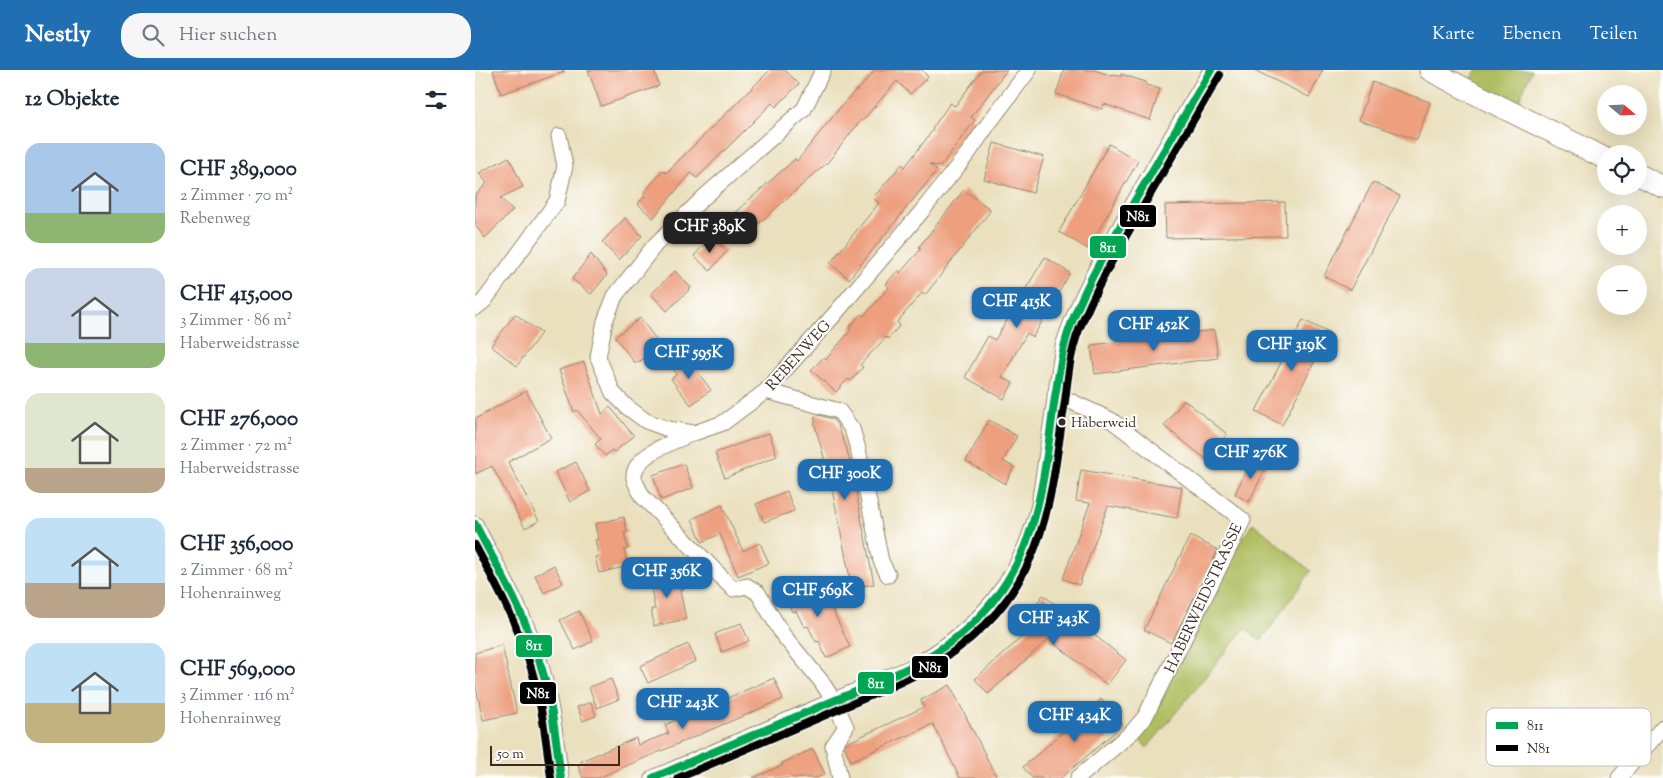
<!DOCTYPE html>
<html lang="de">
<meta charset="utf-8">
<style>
body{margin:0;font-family:"Sorts Mill Goudy",serif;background:#f6f6f7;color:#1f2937;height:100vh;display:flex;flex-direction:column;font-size:19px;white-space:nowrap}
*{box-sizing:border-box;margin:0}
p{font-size:16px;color:#747a83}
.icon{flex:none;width:28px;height:28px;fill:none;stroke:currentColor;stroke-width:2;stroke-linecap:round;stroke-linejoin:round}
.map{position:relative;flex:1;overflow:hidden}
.side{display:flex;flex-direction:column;background:#fff;width:475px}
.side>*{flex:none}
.needle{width:32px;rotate:109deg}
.controls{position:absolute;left:1122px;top:15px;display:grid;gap:10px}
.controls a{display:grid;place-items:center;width:50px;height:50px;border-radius:50%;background:#fff;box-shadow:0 5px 20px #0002;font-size:25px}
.scale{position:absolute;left:15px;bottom:12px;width:130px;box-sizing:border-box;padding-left:5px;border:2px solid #3b2a1e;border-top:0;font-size:14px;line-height:18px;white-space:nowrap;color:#3b2a1e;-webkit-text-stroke:4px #fff;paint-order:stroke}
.price{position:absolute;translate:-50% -42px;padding:0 11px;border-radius:10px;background:#1f6fb2;color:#fff;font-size:16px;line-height:32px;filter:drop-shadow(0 1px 2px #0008)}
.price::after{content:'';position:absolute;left:50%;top:30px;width:15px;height:11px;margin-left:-8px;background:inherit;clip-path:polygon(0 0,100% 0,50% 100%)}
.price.selected{background:#222;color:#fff}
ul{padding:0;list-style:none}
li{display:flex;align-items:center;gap:15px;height:125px;padding:0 25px}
li span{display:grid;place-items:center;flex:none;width:140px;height:100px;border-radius:15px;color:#555}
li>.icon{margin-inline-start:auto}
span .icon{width:60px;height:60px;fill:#fffc;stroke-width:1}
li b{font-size:21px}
h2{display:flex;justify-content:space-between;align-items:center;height:60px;padding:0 25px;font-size:21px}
header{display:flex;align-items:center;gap:30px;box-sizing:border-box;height:70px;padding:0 25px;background:#1f6fb2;color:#fff}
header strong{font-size:24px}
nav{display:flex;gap:28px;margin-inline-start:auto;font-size:18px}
.search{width:350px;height:45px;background:#f6f6f7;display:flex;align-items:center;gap:12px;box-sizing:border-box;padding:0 18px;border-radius:20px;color:#747a83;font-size:19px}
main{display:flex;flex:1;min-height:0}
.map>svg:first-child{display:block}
.green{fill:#afbe61;stroke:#757440}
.building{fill:#ed9f7e}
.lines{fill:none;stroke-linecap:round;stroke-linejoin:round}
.minor-casing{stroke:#92856e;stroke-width:17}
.secondary-casing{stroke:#92856e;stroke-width:23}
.minor{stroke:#fff;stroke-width:15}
.secondary{stroke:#fff;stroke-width:21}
.bus-1-casing{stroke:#fff;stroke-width:11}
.bus-2-casing{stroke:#fff;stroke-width:11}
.bus-1{stroke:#00a651;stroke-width:8}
.bus-2{stroke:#000;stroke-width:8}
.bus-dot{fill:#3b2a1e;stroke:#fff;stroke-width:2}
.labels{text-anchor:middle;stroke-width:4;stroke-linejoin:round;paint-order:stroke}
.bus-label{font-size:14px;fill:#3b2a1e;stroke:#fff;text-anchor:start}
.street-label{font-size:15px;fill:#3b2a1e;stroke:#fff}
.key{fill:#fff;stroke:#c4bfbc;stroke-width:1}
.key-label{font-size:14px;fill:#3b2a1e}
.line-badge{stroke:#fff;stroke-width:2}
.badge-label{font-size:14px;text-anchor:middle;font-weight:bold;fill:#fff}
</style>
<header>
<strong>Nestly</strong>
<div class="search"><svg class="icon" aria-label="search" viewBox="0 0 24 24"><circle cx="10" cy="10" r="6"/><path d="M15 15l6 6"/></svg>Hier suchen</div>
<nav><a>Karte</a><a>Ebenen</a><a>Teilen</a></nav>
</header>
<main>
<section class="side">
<h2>12 Objekte<svg class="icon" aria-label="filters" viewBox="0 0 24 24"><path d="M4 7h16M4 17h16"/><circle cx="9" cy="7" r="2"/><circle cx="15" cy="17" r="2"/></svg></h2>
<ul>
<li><span style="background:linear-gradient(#a9c7e8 70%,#8fb573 0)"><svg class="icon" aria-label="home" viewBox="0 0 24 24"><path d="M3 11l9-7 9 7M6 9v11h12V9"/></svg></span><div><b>CHF 389,000</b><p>2 Zimmer · 70 m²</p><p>Rebenweg</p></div></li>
<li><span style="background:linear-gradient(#c9d6e8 75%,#8fb573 0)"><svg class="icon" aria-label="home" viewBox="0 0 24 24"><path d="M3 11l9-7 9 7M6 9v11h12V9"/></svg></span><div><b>CHF 415,000</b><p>3 Zimmer · 86 m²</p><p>Haberweidstrasse</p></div></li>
<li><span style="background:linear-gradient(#dfe7d0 75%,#b9a48a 0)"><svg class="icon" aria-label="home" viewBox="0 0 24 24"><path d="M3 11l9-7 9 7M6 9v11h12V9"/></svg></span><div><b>CHF 276,000</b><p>2 Zimmer · 72 m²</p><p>Haberweidstrasse</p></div></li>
<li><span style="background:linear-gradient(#bfe0f5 65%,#b9a48a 0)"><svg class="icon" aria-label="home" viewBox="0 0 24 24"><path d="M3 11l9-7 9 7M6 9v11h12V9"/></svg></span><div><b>CHF 356,000</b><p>2 Zimmer · 68 m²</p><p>Hohenrainweg</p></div></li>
<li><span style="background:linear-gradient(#bfe0f5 60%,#c2b280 0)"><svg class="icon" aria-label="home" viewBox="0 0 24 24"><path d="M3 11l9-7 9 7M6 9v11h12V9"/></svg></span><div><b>CHF 569,000</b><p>3 Zimmer · 116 m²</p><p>Hohenrainweg</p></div></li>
</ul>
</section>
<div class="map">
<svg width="1188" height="708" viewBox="0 0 1188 708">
<rect width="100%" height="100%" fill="#fff"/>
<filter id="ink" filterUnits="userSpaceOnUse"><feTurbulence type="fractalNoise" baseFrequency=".02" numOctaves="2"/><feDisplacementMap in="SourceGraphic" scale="10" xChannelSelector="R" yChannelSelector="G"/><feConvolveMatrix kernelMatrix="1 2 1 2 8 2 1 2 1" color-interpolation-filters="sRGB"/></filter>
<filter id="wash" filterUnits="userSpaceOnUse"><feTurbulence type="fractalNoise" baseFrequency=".0096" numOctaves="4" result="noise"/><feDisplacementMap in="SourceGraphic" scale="20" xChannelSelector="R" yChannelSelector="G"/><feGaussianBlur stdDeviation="1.12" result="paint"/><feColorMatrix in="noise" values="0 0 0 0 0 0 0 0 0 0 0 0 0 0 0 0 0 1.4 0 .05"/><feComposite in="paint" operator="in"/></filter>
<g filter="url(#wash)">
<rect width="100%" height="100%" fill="#eae0bd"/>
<!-- green -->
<path class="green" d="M1001,0H1057L1039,42L992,20Z
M778,453L836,501L786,571L770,558L672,678L657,662L730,527Z"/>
<g id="blocks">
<!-- building -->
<path class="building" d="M18,0H89V2L26,24Z
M113,0H179L184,16L126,36Z
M295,0H310L324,14L301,37L297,33L222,108L216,103L178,148L163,134L170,126L168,124L188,100L191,103Z
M400,0H447L453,7L435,24L422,11L387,51L386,50L353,92L272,164L256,146L320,89L322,91L368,34L381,20L382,21Z
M507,0H532L496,47L500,50L465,97L454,94L462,100L374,209L355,193L404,133L398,128L427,94L430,97L458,60L457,59L475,33L480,36Z
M589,0H619L638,6L639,4L646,7V4L671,12V15L685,19L675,50L629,34L627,39L581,24Z
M779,0H848L834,27Z
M897,12L955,32L942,70L884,50Z
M519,73L569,87L558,123L509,109Z
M634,74L663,91L613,179L584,162Z
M34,87L48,117L25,128L38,140L10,168L0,155V126L12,113L4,103Z
M898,112L925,126L875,220L849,206Z
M489,120L516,140L458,215L450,225L447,223L422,252L425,255L413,269L411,267L385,295L388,297L376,311L373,309L361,322L336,300L349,287L351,289L376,260L374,258L386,244L389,246L414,217L411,214L423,200L425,203L446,179L444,177Z
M810,132L811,166L691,168L690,135Z
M150,148L167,166L144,190L127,172Z
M236,167L252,181L235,201L219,186Z
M116,184L132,205L116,224L97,209Z
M570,187L595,203L558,267L552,263L527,307L538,313L529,329L490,307L513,266L520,270Z
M200,201L216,218L192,241L176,224Z
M40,244L66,263L42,296L16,276Z
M165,248L186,276L164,292H159L140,267Z
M828,250L854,263L807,355L781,341Z
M739,260L743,288L620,304L616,275Z
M209,284L236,320L216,335L196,309L202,304L195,295Z
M109,292L127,344L135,337L159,366L139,382L137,380L130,386L120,374L126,369L102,340L99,342L84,300Z
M51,321L76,368L33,392L64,451L50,458L17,396L0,404V349Z
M709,330L752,364L732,390L689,356Z
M344,345L358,349L363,356L371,377L376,396L399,514L377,518L355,409L339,352H341L339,347Z
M514,350L542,366L528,391L539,397L530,414L491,391Z
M294,363L302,386L250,408L240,383Z
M777,388L792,395L774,432L760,424Z
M101,392L115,421L95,432L80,402Z
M209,394L218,418L186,430L178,405Z
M606,400L707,417L702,448L633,436L604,515L588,509L615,433L601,431Z
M312,421L319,441L289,452L281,434Z
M247,435L268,481L285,473L294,493L263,506L245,464L227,472L217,449Z
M149,447L152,463H149L153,479L149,480L153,496L124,503L120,487L124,486L120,470L123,469L120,454Z
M715,466L743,480L696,573L669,560Z
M79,495L88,513L69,523L60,505Z
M206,502L209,519L205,520L211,549L179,556L176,539H180L174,509Z
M340,511L347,528L351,526L375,577L351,588L344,571L341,572L333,556L329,557L321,541L317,542L309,525Z
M568,525L651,590L632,615L574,569L513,624L500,609L558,557L549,550Z
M104,541L118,571L100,580L85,550Z
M266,553L274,571L247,582L240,564Z
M213,574L221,591L173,613L165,596Z
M27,575L42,643L8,650L0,612V583Z
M299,608L308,629L123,708H108L103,696L107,694L106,691L161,668L163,675L194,663L190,655Z
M136,609L144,629L122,638L114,617Z
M475,615L522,708H485L458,654L376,691L369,676L372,673L449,637L446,630Z
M626,629L648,655L586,708H557L548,697Z
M116,632L121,646L108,651L102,637Z
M338,679L350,704L342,708H278L308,695L307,693Z"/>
</g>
</g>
<g filter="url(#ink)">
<use href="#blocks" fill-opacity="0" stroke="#92856e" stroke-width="1"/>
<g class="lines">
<!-- minor casing -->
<g class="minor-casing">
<path id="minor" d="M348,0L329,39L228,128L180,175L140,226L130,251L123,287L138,323L152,337L171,351L193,359L219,363L248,353L291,321L359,245L447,141L494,82L514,53L554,0
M0,238L9,231L82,131L90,96L84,66
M291,321L364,341L377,359L383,379L406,491L413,505
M580,324L636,350L768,450L670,647L657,662L603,708
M219,363C202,370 157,385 159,408C160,413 165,421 167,426L258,519L272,516L283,523L308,565L346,611L359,631L371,657L358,676L365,708
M0,454C24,500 51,546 66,596C76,632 81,670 86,708
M178,708L439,596C505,558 546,510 564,435L588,276C604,226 631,181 657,136C683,90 709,45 736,0
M1144,708L1188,657"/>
</g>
<!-- secondary casing -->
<g class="secondary-casing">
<path id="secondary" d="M955,0C1013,32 1073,59 1131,89
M1164,105L1188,117"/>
</g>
<!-- minor -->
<use href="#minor" class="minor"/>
<!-- secondary -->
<use href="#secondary" class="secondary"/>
<!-- bus-1 casing -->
<g class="bus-1-casing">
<path id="bus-1" d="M0,454C24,500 51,546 66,596C77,632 81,670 86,708
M178,708C233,684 288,661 344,637C400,613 460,593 504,547C565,484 568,409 580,327C584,304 586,282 594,260C609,217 633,178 655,139C682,93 709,46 736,0"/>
</g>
<!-- bus-2 casing -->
<g class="bus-2-casing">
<path id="bus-2" d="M0,475C21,515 43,555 56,598C67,634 71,671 76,708
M203,708C253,687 303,665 353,644C410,619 464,601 510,555C574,491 577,415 590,331C593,307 595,283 604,260C620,219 643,180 665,142C692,96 718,50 745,5"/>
</g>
<!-- bus-1 -->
<use href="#bus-1" class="bus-1"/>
<!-- bus-2 -->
<use href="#bus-2" class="bus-2"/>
</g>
</g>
<!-- markers -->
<circle class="bus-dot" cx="587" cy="352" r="4.5"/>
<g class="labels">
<!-- bus labels -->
<g class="bus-label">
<text x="596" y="357">Haberweid</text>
</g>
<!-- street labels -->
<g class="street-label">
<text transform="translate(323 285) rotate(-48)" y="5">REBENWEG</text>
<text transform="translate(728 528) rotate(-65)" y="5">HABERWEIDSTRASSE</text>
</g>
</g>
<!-- legend -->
<rect x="1011" y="638" width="165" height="58" rx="8" class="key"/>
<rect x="1021" y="652" width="22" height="7" fill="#00a651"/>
<rect x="1021" y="675" width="22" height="6" fill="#000"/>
<g class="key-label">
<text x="1052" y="660">811</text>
<text x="1052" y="683">N81</text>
</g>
<g class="line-badge">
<rect x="644" y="134" width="38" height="24" rx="5" fill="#000"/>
<rect x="614" y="165" width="38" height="24" rx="5" fill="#00a651"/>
<rect x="40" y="564" width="38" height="24" rx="5" fill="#00a651"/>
<rect x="436" y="585" width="38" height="24" rx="5" fill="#000"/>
<rect x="382" y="601" width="38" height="24" rx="5" fill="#00a651"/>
<rect x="44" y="611" width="38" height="24" rx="5" fill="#000"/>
</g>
<g class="badge-label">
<text x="663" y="151">N81</text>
<text x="633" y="182">811</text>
<text x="59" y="580">811</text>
<text x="455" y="602">N81</text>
<text x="401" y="618">811</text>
<text x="63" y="628">N81</text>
</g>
</svg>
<div class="controls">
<a><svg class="needle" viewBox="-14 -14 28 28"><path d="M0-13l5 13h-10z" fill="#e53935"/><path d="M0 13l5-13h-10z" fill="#747a83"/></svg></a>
<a><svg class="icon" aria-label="locate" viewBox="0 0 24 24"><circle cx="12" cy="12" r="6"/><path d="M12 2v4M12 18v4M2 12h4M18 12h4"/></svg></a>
<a>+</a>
<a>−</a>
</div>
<div class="scale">50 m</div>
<b class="price selected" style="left:235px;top:184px">CHF 389K</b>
<b class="price" style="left:542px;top:259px">CHF 415K</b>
<b class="price" style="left:679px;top:282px">CHF 452K</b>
<b class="price" style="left:817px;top:302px">CHF 319K</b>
<b class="price" style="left:214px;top:310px">CHF 595K</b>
<b class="price" style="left:776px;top:410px">CHF 276K</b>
<b class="price" style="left:370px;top:431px">CHF 300K</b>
<b class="price" style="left:192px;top:529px">CHF 356K</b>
<b class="price" style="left:343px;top:548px">CHF 569K</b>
<b class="price" style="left:579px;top:576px">CHF 343K</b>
<b class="price" style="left:208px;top:660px">CHF 243K</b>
<b class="price" style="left:600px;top:673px">CHF 434K</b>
</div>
</main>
